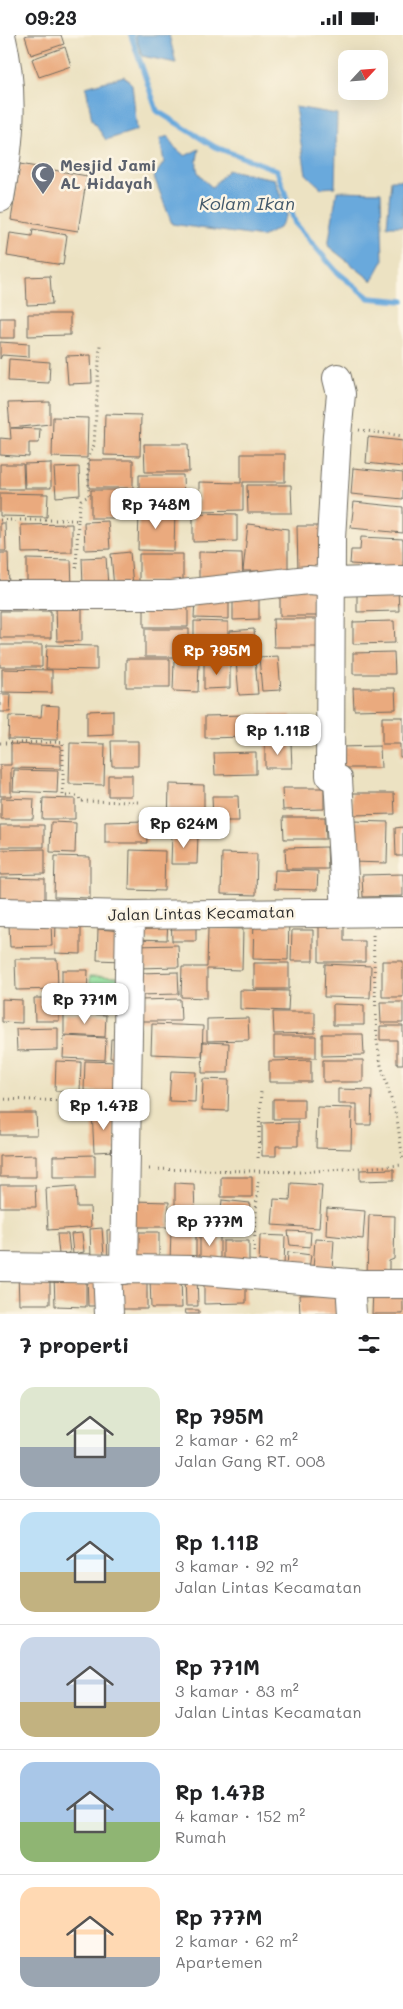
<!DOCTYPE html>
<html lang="id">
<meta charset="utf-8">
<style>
body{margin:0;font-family:Mali,sans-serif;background:#f2f2f2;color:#202124;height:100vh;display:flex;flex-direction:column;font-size:19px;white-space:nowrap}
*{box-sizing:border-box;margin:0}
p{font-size:16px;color:#757577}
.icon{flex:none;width:28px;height:28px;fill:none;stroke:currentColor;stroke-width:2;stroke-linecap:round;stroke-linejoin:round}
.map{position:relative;height:1279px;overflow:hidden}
.drawer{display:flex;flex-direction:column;background:#fff;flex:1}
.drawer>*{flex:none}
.needle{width:32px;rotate:64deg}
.controls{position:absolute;left:338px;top:15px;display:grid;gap:10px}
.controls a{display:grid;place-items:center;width:50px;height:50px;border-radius:10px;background:#fff;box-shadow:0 5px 20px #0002;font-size:25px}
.price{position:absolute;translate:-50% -42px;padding:0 11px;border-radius:10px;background:#fff;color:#222;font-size:16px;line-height:32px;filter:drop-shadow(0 1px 2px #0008)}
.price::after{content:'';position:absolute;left:50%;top:30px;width:15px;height:11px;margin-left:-8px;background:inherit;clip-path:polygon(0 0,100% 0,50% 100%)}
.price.current{background:#b45309;color:#fff}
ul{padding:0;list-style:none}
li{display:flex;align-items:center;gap:15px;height:125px;padding:0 20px}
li+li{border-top:1px solid #e0e0e0}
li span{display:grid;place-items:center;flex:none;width:140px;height:100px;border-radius:15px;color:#555}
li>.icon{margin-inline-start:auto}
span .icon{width:60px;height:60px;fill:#fffc;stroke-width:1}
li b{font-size:21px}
h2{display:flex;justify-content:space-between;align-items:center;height:60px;padding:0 20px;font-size:21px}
.status{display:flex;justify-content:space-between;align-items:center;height:35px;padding:0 25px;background:#fff;direction:ltr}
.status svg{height:14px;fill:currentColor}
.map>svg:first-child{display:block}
.green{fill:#91e09f;stroke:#5e8665}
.water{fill:#69a9dc;stroke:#4a6a84}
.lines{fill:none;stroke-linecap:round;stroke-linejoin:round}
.stream{stroke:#69a9dc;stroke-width:5.5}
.building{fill:#eaaa7e}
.minor-casing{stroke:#6f6b60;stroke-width:30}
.path{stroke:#6f6b60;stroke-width:3;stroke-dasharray:1 4;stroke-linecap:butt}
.minor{stroke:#fff;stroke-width:28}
.labels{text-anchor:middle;stroke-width:5;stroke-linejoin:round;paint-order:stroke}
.worship-label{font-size:16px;font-weight:bold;fill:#5b616d;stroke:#fcf5e5;text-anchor:start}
.street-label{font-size:16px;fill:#2b2b2b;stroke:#fcf5e5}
.water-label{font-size:18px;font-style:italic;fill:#415769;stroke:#fcf5e5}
</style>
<div class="status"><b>09:23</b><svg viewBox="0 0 49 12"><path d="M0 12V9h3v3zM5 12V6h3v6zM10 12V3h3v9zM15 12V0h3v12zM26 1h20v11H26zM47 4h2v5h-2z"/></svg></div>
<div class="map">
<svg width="403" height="1279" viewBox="0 0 403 1279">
<rect width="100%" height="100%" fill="#fcf5e5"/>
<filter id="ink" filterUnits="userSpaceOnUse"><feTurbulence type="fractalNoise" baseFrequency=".02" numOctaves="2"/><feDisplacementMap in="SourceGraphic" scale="10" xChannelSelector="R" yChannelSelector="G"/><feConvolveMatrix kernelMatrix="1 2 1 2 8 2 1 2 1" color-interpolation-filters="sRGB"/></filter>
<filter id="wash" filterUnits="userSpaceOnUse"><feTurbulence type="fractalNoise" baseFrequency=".0096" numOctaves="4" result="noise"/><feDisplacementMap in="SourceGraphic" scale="20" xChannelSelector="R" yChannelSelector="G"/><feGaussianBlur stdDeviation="1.12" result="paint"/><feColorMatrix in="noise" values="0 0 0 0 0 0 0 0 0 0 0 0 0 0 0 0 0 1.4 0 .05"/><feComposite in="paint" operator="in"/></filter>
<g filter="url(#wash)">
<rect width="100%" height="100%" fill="#ece2c2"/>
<!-- green -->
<path class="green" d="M90,941L124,942L123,969L90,968Z"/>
<!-- water -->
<path class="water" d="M135,0H169L176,28L142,21Z
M124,41L132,49L137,95L106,105L92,85L86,52Z
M295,72L337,79L335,152L321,153L306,139Z
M168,101L173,111L185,121L199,114C195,135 195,138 212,152L228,135L275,144L287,180L279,193L262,202L172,189L154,142L164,127L160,104Z
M391,145H403V191H387Z
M337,156L381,157L383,226L372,246L328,211Z"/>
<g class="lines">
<!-- stream -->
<path class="stream" d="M131,0L157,76L215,112L277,135L295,188L336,236L369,263L403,266"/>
</g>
<g id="blocks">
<!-- building -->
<path class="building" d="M28,0H61L64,9L31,20L25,1Z
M65,12L71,31L39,42L32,24Z
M20,129L87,141L78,196L11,185Z
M33,194L67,200L63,230L7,221L10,198L32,201Z
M50,241L52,269L27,270L26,242Z
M28,279H70V300L28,301Z
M0,283H15V303H0Z
M0,307L29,309V322L2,320L0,324Z
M91,320L92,348L68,349L66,321Z
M9,324L50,327L49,348L8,346Z
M50,367V389L11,393L40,394L39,408H29V422L0,420V403L11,404L8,368Z
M105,379L141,380L140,421L104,420Z
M53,382L88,383L87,423L52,422Z
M368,402L403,406V432L366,428Z
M144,409H188L189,437H145Z
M241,419H285V447H243V475L199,476V447L241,448Z
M89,425H133V453H89Z
M51,428V453H25L24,429Z
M0,429H23L24,454H0Z
M79,432L80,460L56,462L54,433Z
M353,433L403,438V464L351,459Z
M139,440H183L184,468H139Z
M247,450H291L292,478H248Z
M91,455H135V483H91Z
M0,458L48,459L47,482L0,481Z
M354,467L403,472V498L351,493Z
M139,474L175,475L174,516L138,515Z
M193,478L237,479V506L193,507Z
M108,486L110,514L85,515L84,487Z
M0,488H5L6,516H0Z
M72,489V517L22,518L21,490Z
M248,489L288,494V536H243Z
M297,491H326L327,537H298Z
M361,502L403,504V543L384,542L385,531L350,529L351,515H360Z
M130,517L133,551L114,553L111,519Z
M199,517L242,518L243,546H199Z
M0,518H8L9,553H0Z
M139,519H183V547H139Z
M106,522L108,551L83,552L82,523Z
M27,524L71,525L72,553H27Z
M280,553H324L325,581H280Z
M398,554L399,576L357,577V555Z
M259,559V584L233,585V560Z
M144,564H188V592H144Z
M195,564L229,565V584L194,583Z
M56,571H82V606H57Z
M0,576H51V603H0Z
M273,584H318V612H274Z
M194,586L228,587V606H194Z
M394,586L395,608L353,609V587Z
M145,594H189V622H145Z
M254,594L256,623L231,624L230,596Z
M0,610H42V632H0Z
M47,610L97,611V635L46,634Z
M394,617L395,639H353V618Z
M278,621L281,655L262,656L259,622Z
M126,624H170V652H126Z
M255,624L258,659L239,660L236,626Z
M174,626H199L198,657L173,656Z
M204,628H230V653L204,654Z
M2,634L52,635V658L2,657Z
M353,653H395L396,674L354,675Z
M0,659H11L10,677H0Z
M42,670L59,671L58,705L8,704L9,681L41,682Z
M113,675V700L87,701V676Z
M246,680L247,702L205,703V681Z
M249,680H291L292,701L250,702Z
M382,682H403V722H400V709H382Z
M111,706H138V731H112Z
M70,708L105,709L104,750L69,749Z
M265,708H291L292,733H265Z
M11,709L61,711V734L11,733V761H0V730H11Z
M380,711L381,733H339V712Z
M256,717V739L215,740L214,718Z
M14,735L58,736L57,758L13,756Z
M108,740H132V761H108Z
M169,749L204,750V791H168Z
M282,753H324V774L283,775Z
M352,758H394L395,779L353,780Z
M212,761H238L239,786H213Z
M1,763L34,764L33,784H1Z
M43,763L75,764V784H42Z
M283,782H325L326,804H284Z
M146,786L147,808H105V787Z
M352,786L388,787L387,828L351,827Z
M51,787L76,788L75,818L50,817Z
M0,790H44V812H0Z
M403,792V821H396L395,793Z
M172,798L198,799L197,829H171Z
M327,812L328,834H286L285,813Z
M45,814V839L0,840V815Z
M130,815L165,816L164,856L129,855Z
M222,818L257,819L256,860L221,859Z
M55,821L90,822V863L54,862Z
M275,835L318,836L317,855L274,854Z
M403,839V861L363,862L362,840Z
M0,843L45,844V872H0Z
M171,883H196V906H172Z
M254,883L289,884L288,925L253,924Z
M135,884H168L167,905L135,904Z
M319,886L344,887V906H365V927H319Z
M56,888L81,889V919L55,918Z
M51,889L52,911L10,912L9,890Z
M208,893L243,894L242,935L207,934V963L181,962L182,932H207Z
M98,894L123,896L122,926L97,925Z
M292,895H313V926H291Z
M178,910L179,932L137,933L136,911Z
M15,924H57L58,954L16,955Z
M382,926H403V962H382Z
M254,928H289V954H254Z
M325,929L371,931L370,963L324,962Z
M62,935H88L87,966L62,965Z
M178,937L179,959L137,960V938Z
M240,955L289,956L288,976L240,974Z
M34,963H59V986H35Z
M2,964L22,965V988L2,987Z
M180,964L181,986H139V965Z
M380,967H403V988H381Z
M333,969L364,970V990H333Z
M273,977H315V998L274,999Z
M64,978L106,980L105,1002L64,1000Z
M248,983L249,1005L207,1006V984Z
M152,989L203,991L202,1021L151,1019Z
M380,991H403V1029H397V1005H380Z
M58,993V1015L17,1016L16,994Z
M322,999H363L364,1020L322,1021Z
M64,1001L106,1003L105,1025L63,1023Z
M274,1001H316V1023H274Z
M111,1004H121V1023H110Z
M203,1007L229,1008L228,1038H202Z
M311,1025V1047H269V1026Z
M323,1025H363V1047H323Z
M56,1026L81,1027L80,1057L55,1056Z
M85,1026L119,1027L118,1057L84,1056Z
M171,1036L196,1037L195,1067L169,1066Z
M203,1044L229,1045L228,1076L202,1075Z
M338,1054L372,1055L371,1090H357V1069H338Z
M273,1064H304V1084H273Z
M317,1072L352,1073L351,1114L316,1113Z
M114,1074L116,1116L94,1117L92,1075Z
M0,1078H36L37,1100H0Z
M298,1087V1111H276V1121H262V1088Z
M36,1120V1142H0V1121Z
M95,1120V1142H53V1121Z
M394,1134V1145L360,1146V1135Z
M221,1142H252V1162H221Z
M175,1148L194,1149L195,1180L175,1179Z
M291,1148L322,1150L319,1193L272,1190L274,1164L290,1165Z
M0,1150H35L36,1172H0Z
M76,1151L77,1172H90L91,1192L48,1195L46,1153Z
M222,1165L250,1168L248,1186L220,1183Z
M133,1166L169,1167L168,1192H133Z
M327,1173L365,1176L363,1204L326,1200Z
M369,1180L395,1181L394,1224L389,1226V1240L367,1239Z
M102,1193L104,1220L91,1221L90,1194Z
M121,1194L108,1231L107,1195Z
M171,1196L196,1197V1227L170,1226Z
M200,1196H220V1227H200Z
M288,1196L311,1197L310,1212L290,1210Z
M128,1197H159V1229H128Z
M82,1198L84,1217L73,1219L71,1199Z
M57,1199H68L70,1218L59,1219Z
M260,1200L285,1201L284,1232L259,1231Z
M315,1204L334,1205L332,1236L313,1234Z
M223,1206H249V1228H223Z
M288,1217L311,1220L309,1234L287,1232Z
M18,1237H50V1269H19Z
M87,1239H105V1271H88Z
M54,1240H86V1272L55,1271Z
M113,1240H147V1274H113Z
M185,1240H197L198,1271H186Z
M181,1241L182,1273H151L150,1242Z
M204,1247H246V1268L204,1269Z
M373,1255H403V1279H372Z
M341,1259V1279H300L299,1260Z
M185,1275H199V1279H186Z"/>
</g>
</g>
<g filter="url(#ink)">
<use href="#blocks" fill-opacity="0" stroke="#6f6b60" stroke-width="1"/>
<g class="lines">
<!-- minor casing -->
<g class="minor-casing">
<path id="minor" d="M0,163C10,107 15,57 1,0
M337,343L341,359L337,400L331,504L330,741L338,744L346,877
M0,560H172L308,545L335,547L403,545
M0,877L130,880L403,877
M0,1232L191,1235L362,1249H403
M107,1235L109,1279
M124,1235L130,880
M350,1248L352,1279"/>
</g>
<!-- path -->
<path class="path" d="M359,395L403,401
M0,485H78L76,537
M78,485L81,465L89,461L88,424L94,410L100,310
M0,708L63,707V761H79L80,766L139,767
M373,900L377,1006L381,1030L397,1084L403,1125
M0,1064L104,1067
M258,1123L261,1054
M149,1134L299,1137L403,1130
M254,1217L258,1143"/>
<!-- minor -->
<use href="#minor" class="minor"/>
</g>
</g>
<!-- icons -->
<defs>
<g id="mosque-pin" transform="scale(1.25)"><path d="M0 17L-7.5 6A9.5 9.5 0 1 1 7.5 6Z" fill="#6b7280" stroke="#fcf5e5"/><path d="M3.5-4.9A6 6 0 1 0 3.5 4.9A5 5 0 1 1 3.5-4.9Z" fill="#fff"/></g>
</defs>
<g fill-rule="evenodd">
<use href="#mosque-pin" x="43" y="139"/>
</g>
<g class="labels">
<!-- worship labels -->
<g class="worship-label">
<text x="60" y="136">Mesjid Jami<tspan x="60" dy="18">AL Hidayah</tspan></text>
</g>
<!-- street labels -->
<g class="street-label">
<text transform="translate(201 878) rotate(-1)" y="6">Jalan Lintas Kecamatan</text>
</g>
<!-- water labels -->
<g class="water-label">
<text x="247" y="175">Kolam Ikan</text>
</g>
</g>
</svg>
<div class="controls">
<a><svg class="needle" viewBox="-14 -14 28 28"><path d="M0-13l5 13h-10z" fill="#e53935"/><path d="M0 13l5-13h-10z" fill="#757577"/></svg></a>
</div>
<b class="price" style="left:156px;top:495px">Rp 748M</b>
<b class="price current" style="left:217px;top:641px">Rp 795M</b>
<b class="price" style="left:278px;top:721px">Rp 1.11B</b>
<b class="price" style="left:184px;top:814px">Rp 624M</b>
<b class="price" style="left:85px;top:990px">Rp 771M</b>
<b class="price" style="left:104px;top:1096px">Rp 1.47B</b>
<b class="price" style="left:210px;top:1212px">Rp 777M</b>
</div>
<section class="drawer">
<h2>7 properti<svg class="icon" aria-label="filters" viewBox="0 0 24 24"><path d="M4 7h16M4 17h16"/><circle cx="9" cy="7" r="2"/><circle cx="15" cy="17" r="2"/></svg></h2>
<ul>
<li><span style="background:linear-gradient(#dfe7d0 60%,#9aa5b1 0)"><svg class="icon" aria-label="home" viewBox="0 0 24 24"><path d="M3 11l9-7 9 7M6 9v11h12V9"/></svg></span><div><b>Rp 795M</b><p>2 kamar · 62 m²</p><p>Jalan Gang RT. 008</p></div></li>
<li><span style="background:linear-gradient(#bfe0f5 60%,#c2b280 0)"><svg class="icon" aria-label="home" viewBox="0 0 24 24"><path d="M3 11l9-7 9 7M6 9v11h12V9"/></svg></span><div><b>Rp 1.11B</b><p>3 kamar · 92 m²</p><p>Jalan Lintas Kecamatan</p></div></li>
<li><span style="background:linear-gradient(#c9d6e8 65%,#c2b280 0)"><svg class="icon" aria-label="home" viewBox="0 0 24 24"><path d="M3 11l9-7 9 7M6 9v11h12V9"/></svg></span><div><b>Rp 771M</b><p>3 kamar · 83 m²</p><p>Jalan Lintas Kecamatan</p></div></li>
<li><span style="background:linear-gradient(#a9c7e8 60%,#8fb573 0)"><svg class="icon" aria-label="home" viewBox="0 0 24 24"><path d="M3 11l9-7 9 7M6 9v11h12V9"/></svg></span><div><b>Rp 1.47B</b><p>4 kamar · 152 m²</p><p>Rumah</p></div></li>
<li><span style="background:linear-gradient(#ffd9b3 70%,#9aa5b1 0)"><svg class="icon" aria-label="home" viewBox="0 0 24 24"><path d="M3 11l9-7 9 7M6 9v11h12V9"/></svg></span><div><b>Rp 777M</b><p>2 kamar · 62 m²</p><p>Apartemen</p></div></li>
</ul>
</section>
